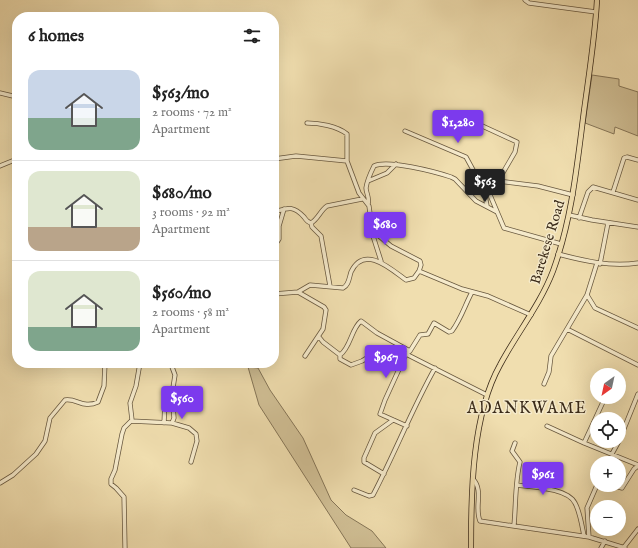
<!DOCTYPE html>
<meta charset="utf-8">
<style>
body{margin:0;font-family:"IM FELL English",serif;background:#f6f6f6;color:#222;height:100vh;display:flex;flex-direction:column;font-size:15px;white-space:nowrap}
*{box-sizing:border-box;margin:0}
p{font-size:13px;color:#767676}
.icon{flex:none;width:22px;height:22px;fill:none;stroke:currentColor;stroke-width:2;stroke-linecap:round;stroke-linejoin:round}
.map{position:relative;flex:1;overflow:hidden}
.side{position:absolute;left:12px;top:12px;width:267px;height:356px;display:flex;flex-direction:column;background:#fff;border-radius:16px;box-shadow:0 4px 16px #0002}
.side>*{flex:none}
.needle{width:26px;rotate:213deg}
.buttons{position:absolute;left:590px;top:368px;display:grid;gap:8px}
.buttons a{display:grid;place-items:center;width:36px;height:36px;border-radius:50%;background:#fff;box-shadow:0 4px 16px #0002;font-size:20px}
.price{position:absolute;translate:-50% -34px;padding:0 9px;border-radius:4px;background:#7c3aed;color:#fff;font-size:13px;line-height:26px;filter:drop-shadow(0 1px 2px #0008)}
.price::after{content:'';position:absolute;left:50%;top:24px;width:12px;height:9px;margin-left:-6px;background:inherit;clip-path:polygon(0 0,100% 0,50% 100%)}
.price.on{background:#222;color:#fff}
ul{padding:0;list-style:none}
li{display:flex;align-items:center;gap:12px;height:100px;padding:0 16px}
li+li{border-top:1px solid #e0e0e0}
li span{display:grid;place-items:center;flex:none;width:112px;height:80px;border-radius:12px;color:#555}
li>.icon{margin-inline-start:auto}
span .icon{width:48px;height:48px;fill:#fffc;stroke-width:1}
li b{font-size:17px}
h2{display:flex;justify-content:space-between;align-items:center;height:48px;padding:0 16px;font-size:17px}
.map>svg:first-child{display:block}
.green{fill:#d1c096;stroke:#867658}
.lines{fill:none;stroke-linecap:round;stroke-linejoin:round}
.minor-casing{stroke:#68583f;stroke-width:5}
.major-casing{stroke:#3b2b1a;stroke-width:6}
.minor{stroke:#f5eacb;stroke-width:3.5}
.major{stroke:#f0deaf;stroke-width:4.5}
.labels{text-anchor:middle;stroke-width:3;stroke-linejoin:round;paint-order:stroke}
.street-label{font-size:14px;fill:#3b2b1a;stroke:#f5eacb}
.quarter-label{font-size:16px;letter-spacing:1px;fill:#3b2b1a;stroke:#f5eacb}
</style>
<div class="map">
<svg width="638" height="548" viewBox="0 0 638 548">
<rect width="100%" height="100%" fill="#f0deaf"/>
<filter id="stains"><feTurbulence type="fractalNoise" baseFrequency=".005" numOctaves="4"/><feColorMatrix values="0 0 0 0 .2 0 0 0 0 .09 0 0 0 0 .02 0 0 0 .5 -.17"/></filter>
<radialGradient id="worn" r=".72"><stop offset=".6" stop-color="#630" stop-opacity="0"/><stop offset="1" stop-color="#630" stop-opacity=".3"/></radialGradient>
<!-- green -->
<path class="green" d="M592,75L619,79V86L638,92V136L615,127L614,134L585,123Z
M248,367L258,368L270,390L303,438L331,500L346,515L372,531L386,548H351L259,405Z"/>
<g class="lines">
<!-- minor casing -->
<g class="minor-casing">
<path id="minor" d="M525,0L529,3L596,12
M0,93L17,97
M454,113L517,142L515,152L490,195
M307,123C319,123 337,126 347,134V161L359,193L369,206L373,236L381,261
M405,131L466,157L478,179L490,195L504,228L561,244
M274,159L296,156L347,161
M0,166L17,159
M368,181L387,173L396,164
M498,181L538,186L573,195
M484,189L487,206
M613,192L624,158L627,157L638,160
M368,204C370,198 366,193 366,188C367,181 371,172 374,166C387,159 436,172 451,177L455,179L476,201L497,212
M274,212C288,208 293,205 304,217C306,220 307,222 311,223C318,219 320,211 327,206L362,199
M569,215L592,220L638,227
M579,218L588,192L593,187L638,200
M311,223L312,227L321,236L330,286
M373,234L379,236L391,246L420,261L421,265L419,271
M274,243L277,242L279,239V226L284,209
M558,254C585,261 610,267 638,263
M600,264L608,223
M298,292L324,307L326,310L323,329L305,356
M274,294L298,292L310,285L343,288C349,285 349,278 351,272C364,244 391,269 406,280L414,278L419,271L462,289L488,296L531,315
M587,295L595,308L638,328
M567,329L638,365
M319,337L323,342L340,355V359L351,365L362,361L380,350L403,348
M406,354L487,395
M340,355C351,347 351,329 361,321L377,333L410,351
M544,384L549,372L551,356L587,295L597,263
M131,421L172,423L174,418L172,394L175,375L172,367V363
M164,423L165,401L172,394
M172,423L189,428L196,434L197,441L191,462
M407,426L380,414L385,400L406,354L410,351L420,335L428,334L434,323L449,332L452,331C461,319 465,305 472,292
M547,426L584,443L638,465
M619,441L638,394
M584,443L603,402
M607,463L619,441
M384,474L364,462V458L375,433L393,420
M473,479C484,491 474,507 480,521L589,537L625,548
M0,483L13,475L36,454L45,441L50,418L65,400C77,398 83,409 98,402L104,386L105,363
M517,485C532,487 568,488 575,503C580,512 582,526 584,536
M612,485L622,488L634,469L638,466
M354,490L369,496L373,495C395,453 412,409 435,368
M514,525C516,504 515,482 520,462L512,451L515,443
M589,537L587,508L597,485
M624,547L638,529
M125,548L124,497L116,488L111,484V479L115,470L122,434L124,428L132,420L130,403L136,386L140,363
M601,548L605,541"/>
</g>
<!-- major casing -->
<g class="major-casing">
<path id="major" d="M471,548C471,492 472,415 500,365C517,333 540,305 553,271C572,219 577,165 584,111C589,74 595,37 597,0"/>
</g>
<!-- minor -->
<use href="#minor" class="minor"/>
<!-- major -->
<use href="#major" class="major"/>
</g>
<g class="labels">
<!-- street labels -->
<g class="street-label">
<text transform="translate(547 242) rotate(-73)" y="5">Barekese Road</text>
</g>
<!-- quarter labels -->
<g class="quarter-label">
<text x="527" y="413">ADANKWAME</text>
</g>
</g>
<rect width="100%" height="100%" filter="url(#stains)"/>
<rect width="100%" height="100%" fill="url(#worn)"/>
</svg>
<div class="buttons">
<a><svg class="needle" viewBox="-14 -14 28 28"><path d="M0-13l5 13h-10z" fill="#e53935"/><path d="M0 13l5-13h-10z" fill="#767676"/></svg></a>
<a><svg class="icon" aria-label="locate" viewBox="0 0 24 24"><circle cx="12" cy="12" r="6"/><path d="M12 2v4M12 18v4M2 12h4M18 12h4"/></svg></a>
<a>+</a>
<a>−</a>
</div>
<b class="price" style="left:458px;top:144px">$1,280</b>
<b class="price on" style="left:485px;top:203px">$563</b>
<b class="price" style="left:385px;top:246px">$680</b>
<b class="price" style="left:386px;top:379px">$967</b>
<b class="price" style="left:182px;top:420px">$560</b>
<b class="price" style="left:543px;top:496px">$961</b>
<section class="side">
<h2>6 homes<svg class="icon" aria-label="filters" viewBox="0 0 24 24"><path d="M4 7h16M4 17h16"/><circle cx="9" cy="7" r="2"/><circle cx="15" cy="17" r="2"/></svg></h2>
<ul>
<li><span style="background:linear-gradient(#c9d6e8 60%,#7fa58c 0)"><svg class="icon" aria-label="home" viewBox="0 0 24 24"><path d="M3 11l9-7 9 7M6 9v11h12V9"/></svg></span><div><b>$563/mo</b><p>2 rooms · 72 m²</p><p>Apartment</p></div></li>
<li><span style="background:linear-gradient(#dfe7d0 70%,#b9a48a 0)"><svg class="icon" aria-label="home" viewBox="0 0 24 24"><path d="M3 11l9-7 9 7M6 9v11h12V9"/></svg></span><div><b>$680/mo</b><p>3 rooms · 92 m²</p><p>Apartment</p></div></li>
<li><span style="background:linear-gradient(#dfe7d0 70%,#7fa58c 0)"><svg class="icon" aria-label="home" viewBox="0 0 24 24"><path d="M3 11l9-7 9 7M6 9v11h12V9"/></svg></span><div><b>$560/mo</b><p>2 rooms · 58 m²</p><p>Apartment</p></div></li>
</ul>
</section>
</div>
